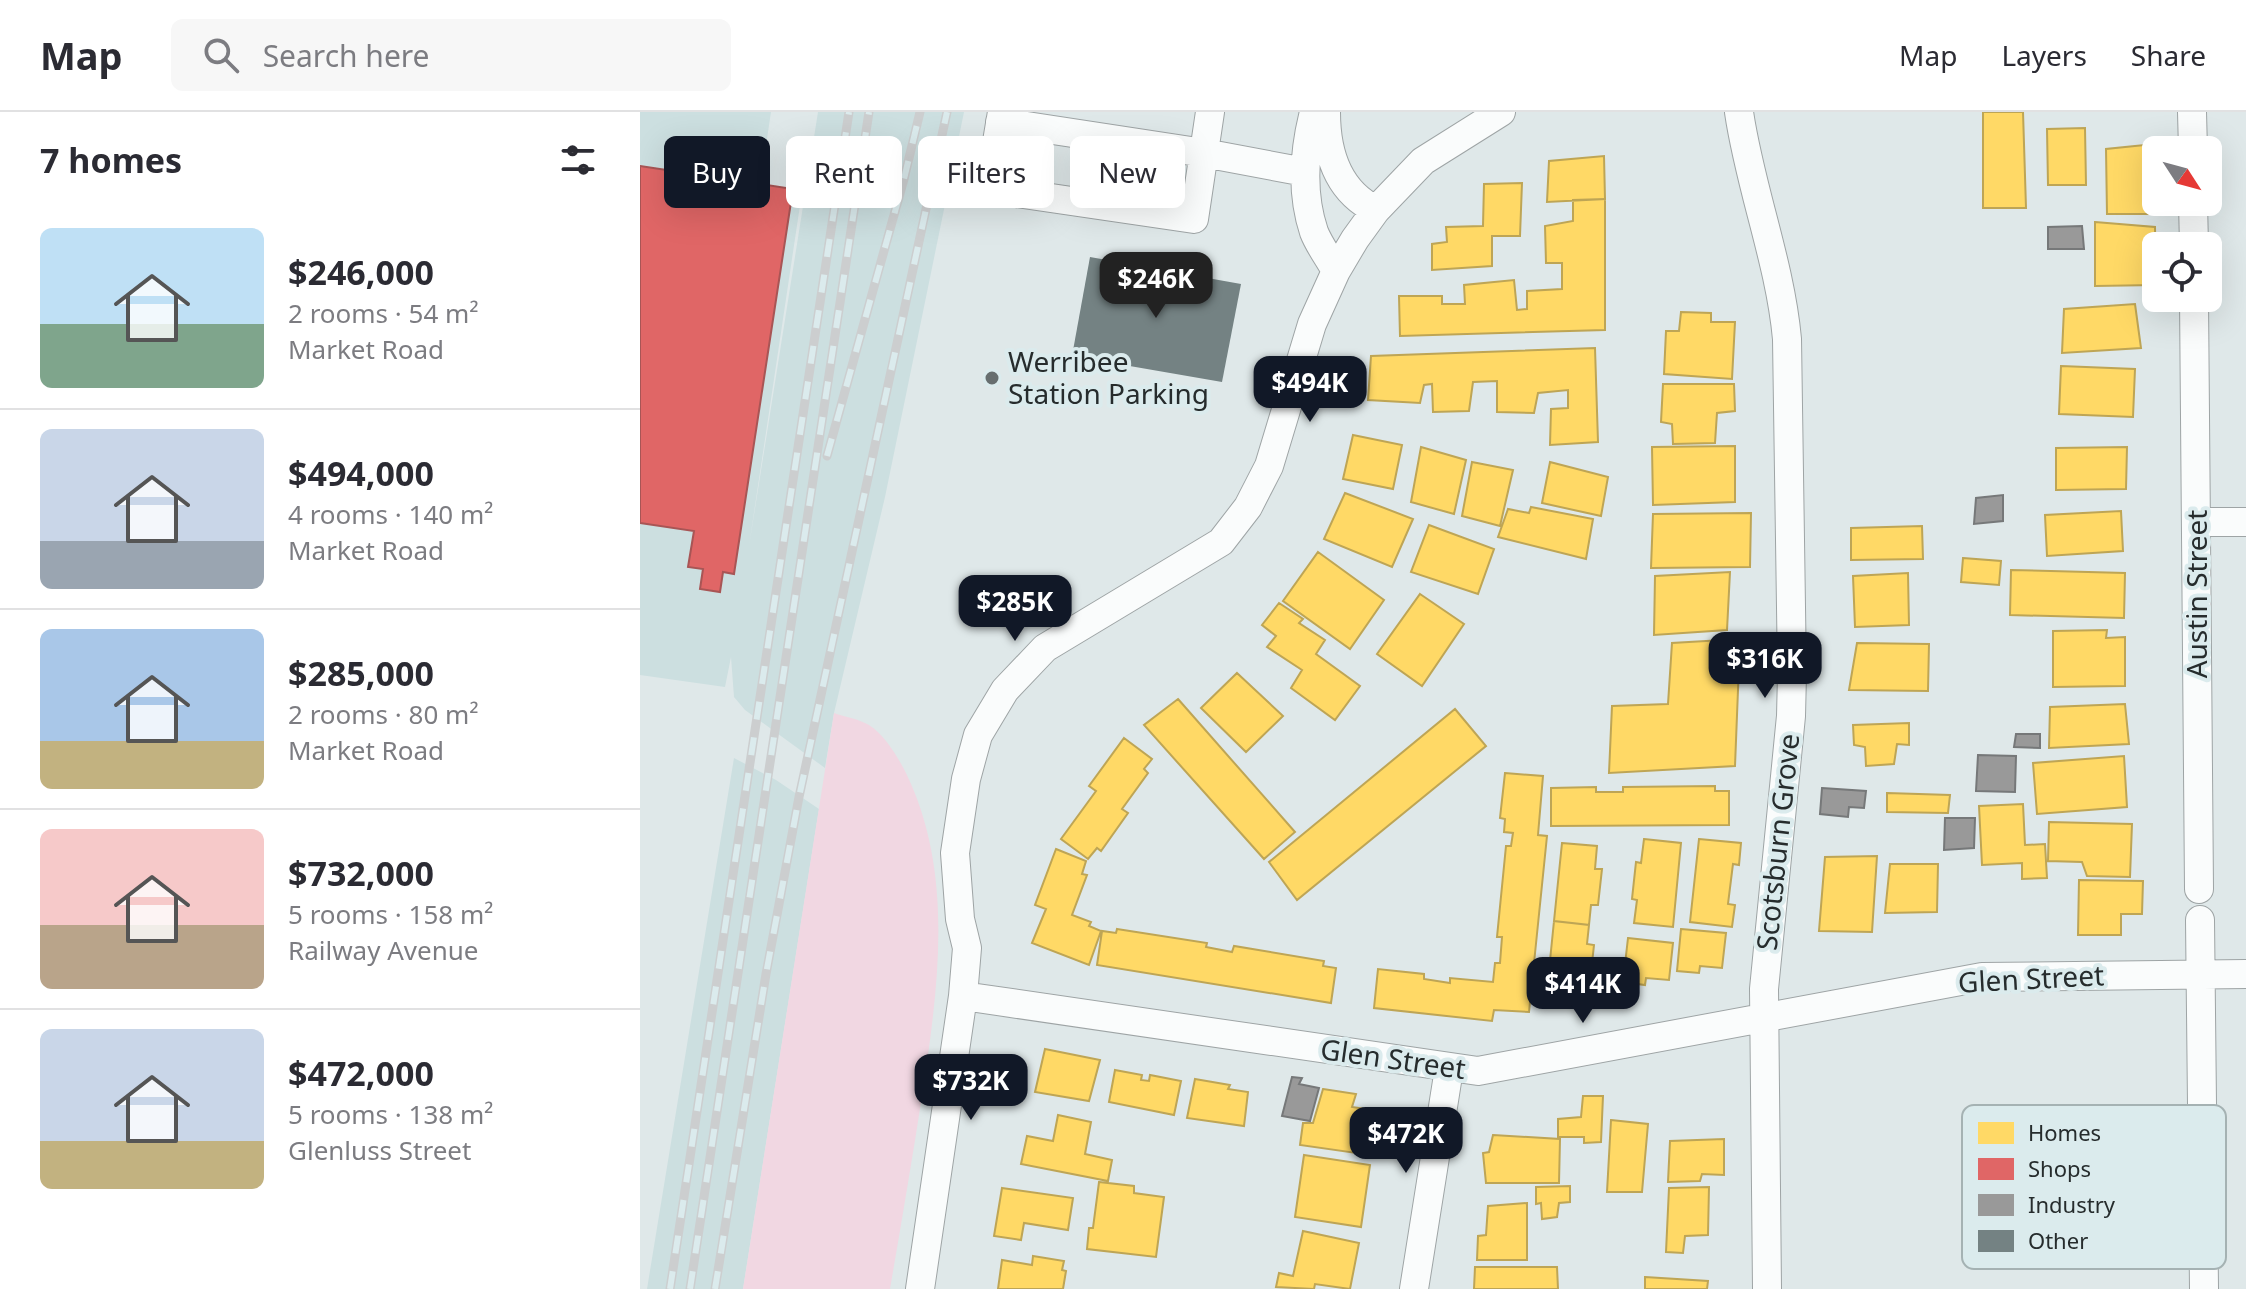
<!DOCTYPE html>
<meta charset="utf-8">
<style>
body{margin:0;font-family:"Noto Sans",sans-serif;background:#f7f7f7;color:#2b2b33;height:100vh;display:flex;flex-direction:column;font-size:30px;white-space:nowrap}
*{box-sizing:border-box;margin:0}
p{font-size:26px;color:#7c7c81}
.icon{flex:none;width:44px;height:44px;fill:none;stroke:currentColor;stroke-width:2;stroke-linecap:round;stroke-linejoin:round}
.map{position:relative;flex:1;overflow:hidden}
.panel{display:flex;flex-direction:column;background:#fff;width:640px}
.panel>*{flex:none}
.hud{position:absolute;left:24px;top:24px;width:760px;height:72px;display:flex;gap:16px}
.needle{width:52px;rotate:126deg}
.tools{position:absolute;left:1502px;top:24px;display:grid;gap:16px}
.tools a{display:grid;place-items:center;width:80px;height:80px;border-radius:12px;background:#fff;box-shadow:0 8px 32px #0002;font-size:40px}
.price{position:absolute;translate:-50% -68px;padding:0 18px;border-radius:16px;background:#111827;color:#fff;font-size:26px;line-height:52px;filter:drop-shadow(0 2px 4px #0008)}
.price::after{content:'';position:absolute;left:50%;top:48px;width:24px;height:18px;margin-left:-12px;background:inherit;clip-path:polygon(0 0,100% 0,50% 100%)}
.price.current{background:#222;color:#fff}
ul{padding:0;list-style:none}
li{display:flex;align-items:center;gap:24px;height:200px;padding:0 40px}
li+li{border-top:2px solid #e1e1e2}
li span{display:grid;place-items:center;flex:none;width:224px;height:160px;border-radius:12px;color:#555}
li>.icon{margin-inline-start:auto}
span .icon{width:96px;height:96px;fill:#fffc;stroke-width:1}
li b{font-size:34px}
h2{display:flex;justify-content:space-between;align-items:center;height:96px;padding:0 40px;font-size:34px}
.chip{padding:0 28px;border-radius:12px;background:#fff;box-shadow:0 8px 32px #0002;font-size:28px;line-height:72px}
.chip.current{background:#111827;color:#fff}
header{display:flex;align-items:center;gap:48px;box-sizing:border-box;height:112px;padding:0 40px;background:#fff;border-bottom:2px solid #e1e1e2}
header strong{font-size:38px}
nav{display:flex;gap:44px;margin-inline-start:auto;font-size:28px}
.search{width:560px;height:72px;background:#f7f7f7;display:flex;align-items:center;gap:20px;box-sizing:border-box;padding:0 28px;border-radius:12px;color:#7c7c81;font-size:30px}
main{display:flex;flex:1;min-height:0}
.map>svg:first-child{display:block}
.built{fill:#ccdfe0}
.green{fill:#f1d7e2}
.homes{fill:#ffd966;stroke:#bea555;stroke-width:2}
.shops{fill:#e06666;stroke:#a85555;stroke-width:2}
.industry{fill:#999;stroke:#767879;stroke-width:2}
.building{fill:#748283}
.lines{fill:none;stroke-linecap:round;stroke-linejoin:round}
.minor-casing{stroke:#9ea4a5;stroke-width:30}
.minor{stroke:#fafcfc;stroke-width:28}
.rail-casing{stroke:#cccecf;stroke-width:9}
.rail{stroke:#dbebed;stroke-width:6;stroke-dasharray:18;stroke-linecap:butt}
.poi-dot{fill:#676e6f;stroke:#dbebed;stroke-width:3}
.labels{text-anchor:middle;stroke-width:8;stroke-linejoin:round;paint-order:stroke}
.poi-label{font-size:28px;fill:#262c2d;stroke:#dbebed;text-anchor:start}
.street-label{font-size:28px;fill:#262c2d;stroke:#dbebed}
.key{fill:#dbebed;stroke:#a5b2b3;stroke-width:2}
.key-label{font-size:22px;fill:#262c2d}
</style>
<header>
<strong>Map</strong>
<div class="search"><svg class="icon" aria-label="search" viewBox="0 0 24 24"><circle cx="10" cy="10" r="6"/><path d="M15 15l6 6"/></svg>Search here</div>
<nav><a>Map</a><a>Layers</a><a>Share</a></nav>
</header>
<main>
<section class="panel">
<h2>7 homes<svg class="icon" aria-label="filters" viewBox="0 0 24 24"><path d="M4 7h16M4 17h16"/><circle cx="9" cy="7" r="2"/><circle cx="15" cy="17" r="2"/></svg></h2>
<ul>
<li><span style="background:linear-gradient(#bfe0f5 60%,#7fa58c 0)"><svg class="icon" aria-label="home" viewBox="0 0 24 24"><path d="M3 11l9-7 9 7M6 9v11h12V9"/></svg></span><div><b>$246,000</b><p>2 rooms · 54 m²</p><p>Market Road</p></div></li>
<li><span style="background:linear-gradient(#c9d6e8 70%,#9aa5b1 0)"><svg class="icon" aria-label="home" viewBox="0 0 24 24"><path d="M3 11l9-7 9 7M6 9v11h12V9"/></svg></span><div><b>$494,000</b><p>4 rooms · 140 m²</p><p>Market Road</p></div></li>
<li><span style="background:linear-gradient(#a9c7e8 70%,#c2b280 0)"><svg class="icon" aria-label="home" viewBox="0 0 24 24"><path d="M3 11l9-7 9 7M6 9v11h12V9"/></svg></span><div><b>$285,000</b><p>2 rooms · 80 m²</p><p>Market Road</p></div></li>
<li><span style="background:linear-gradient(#f6c9c9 60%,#b9a48a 0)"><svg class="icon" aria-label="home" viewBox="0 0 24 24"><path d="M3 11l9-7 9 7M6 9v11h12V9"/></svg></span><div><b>$732,000</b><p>5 rooms · 158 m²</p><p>Railway Avenue</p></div></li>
<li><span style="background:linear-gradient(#c9d6e8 70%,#c2b280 0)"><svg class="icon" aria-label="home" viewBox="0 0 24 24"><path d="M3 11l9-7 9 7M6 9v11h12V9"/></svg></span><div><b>$472,000</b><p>5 rooms · 138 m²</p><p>Glenluss Street</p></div></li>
</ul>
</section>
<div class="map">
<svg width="1606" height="1177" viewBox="0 0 1606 1177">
<rect width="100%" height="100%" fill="#dfe8e9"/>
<!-- built -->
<path class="built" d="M0,0H131L120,73L162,80L109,434L178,0H324L245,385L194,601L185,656L105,598L94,585L91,545L85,575L0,563Z
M94,646L136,668L179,697L103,1177H7Z"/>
<!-- green -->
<path class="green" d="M194,601C205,605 219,607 229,613C244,622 258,645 266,661C315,762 298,877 282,984C272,1049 261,1113 250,1177H103Z"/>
<!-- homes -->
<path class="homes" d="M1343,0H1383L1386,96H1343Z
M1445,16L1446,73H1408L1407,17Z
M1514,32L1516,102H1467L1466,37Z
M964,44L965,87L907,90L909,49Z
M882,71L880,124H852V154L792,158V132L807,130L806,115L843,114L844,72Z
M965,87V218L760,224L759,184H802V192H825L824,173L874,168L877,198L887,197V179L922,177V151H906L905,114L933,109V88Z
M1455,110L1515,115L1516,173L1455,174Z
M1495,192L1501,236L1422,241L1424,197Z
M1041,200L1071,201V210H1095L1092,267L1024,262L1026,219H1039Z
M955,236L958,330L910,333L911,297L928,296V278L898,281L894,301L857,300V269L833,270L829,299L793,300L792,272L784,273L780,291L728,288L731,244Z
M1421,254L1495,257L1493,305L1419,302Z
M1023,272H1094L1095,299L1077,301L1075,331L1033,332L1032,312L1021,310Z
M713,323L762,333L753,377L703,367Z
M1095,334V390L1013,393L1012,335Z
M781,335L826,348L814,402L771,390Z
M1487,335L1486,377L1416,378V336Z
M832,350L873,358L860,414L822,404Z
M910,350L968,365L961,404L902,391Z
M705,381L773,407L752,455L684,427Z
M891,395L953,407L946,447L858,425L868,397L889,401Z
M1481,399L1483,439L1407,444L1405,403Z
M1111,401L1110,455L1011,456L1013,402Z
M789,413L854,437L838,482L771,460Z
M1282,414L1283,447L1211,448V416Z
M678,440L744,488L710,537L643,489Z
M1323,446L1361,449L1359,473L1321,470Z
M1371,458L1485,461L1484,506L1370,503Z
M1090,460L1087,518L1014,523L1015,464Z
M1268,461L1269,513L1215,515L1213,464Z
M780,482L824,512L782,574L737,542Z
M639,491L663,507L659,511L685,528L676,542L720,574L695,608L651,576L662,558L627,535L636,524L622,513Z
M1467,518L1466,526L1485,525V574L1413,575V519Z
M1100,527L1095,654L969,661L972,594L1028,592L1032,531Z
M1217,531L1289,532L1288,579L1209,578Z
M597,561L643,604L606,640L561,596Z
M538,587L655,720L624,747L504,613Z
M1485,592L1489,632L1409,636L1410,595Z
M815,597L846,634L657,788L629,750Z
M1269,611V633L1257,632L1254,652L1226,654L1225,635L1214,633L1213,613Z
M484,626L512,647L504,657L508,661L482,697L488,701L461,739L457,736L448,747L421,727L456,679L449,674Z
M1484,644L1487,695L1397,702L1393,651Z
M865,661L903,664L898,723L907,724L889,900L854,898L852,909L734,896L738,857L784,862V867L810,871V866L853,870L855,851H860L862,825H857L866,734H871L873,721L864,720L865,707L860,706Z
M1075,674V679H1089V713L911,714V676L956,675V680H983V675Z
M1247,681L1310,683L1308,701L1247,700Z
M1383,692L1385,733L1405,732L1407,766L1382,767V751L1342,753L1339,694Z
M1409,710L1492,712L1490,765L1447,764L1442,750L1408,749Z
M1004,727L1041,731L1033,815L994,811L997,788L992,787L996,750L1001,751Z
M1059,727L1101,731L1099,753L1093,752L1088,792L1095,793L1092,815L1050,810Z
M922,731L957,734L955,757H962L958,793H951L949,813L914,809Z
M416,737L446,749L442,762L447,763L432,803L451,810L449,814L461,819L449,853L392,831L406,797L395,793Z
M1237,744L1232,820L1179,819L1185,745Z
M1250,752H1298L1297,800L1245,801Z
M1439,768L1503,769L1502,802H1481V823H1438Z
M914,809L949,813L947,832L954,833L950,869L944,868L941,891L906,888Z
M477,817L567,831L566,835L592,840L594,834L684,849L683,854L696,856L691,891L457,853L462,819L476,821Z
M1041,817L1086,821L1082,856L1060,854L1059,861L1037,859Z
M988,826L1033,831L1029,868L1006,866L1005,873L983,870Z
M405,937L460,948L449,989L395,980Z
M475,958L502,963L501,968L509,969L510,963L541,969L534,1003L469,990Z
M555,967L590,973L588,977L608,980L604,1014L547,1006Z
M683,977L716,982L712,995L740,999L730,1043L660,1033L663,1011H673Z
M943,984H963L961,1030L944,1031V1025H918V1007L941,1005Z
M418,1003L451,1010L445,1042L472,1048L468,1069L381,1052L387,1024L413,1029Z
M971,1008L1008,1012L1002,1080H967Z
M853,1023L920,1027L919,1071H846L843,1041L849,1040Z
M1084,1027V1063L1062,1062L1060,1069L1028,1070L1030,1029Z
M664,1043L730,1053L721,1115L655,1105Z
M459,1070L494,1074V1081L524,1085L516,1145L447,1137L449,1116H453Z
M930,1074V1090L919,1091L917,1105L902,1107L901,1091L896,1092V1075Z
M1069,1075L1068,1123L1045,1124L1043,1141L1026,1140L1029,1076Z
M362,1076L433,1086L428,1118L384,1111L381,1128L354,1124Z
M887,1091V1148H837L838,1124L846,1123L848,1094Z
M663,1119L719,1131L710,1177L675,1172L674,1177L636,1175L639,1161L653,1164Z
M393,1144L424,1149L422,1158L426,1159L423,1177H358L362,1148L392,1153Z
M835,1155H917L918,1177H834Z
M1005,1165L1068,1169L1067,1177H1005Z"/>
<!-- shops -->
<path class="shops" d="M0,54L153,77L94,462L83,460L80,480L60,477L63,457L48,455L54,419L0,411Z"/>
<!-- industry -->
<path class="industry" d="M1442,114L1444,137H1408V115Z
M1363,383V409L1334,412L1336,386Z
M1376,622H1400V636L1374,635Z
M1338,643L1376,644L1375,680L1336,679Z
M1182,676L1226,679L1224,696L1209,695L1208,705L1180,702Z
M1305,706H1335L1334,736L1304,738Z
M652,965L662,966L659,972L679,976L670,1009L642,1004Z"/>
<!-- building -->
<path class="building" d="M450,145L601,172L582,270L432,244Z"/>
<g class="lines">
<!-- minor casing -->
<g class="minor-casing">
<path id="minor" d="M362,0L349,77L554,107L570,0
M674,0C664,39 661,81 674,120C679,133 689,146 696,159
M686,0C686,40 697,79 736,98
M1099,0C1110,76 1140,150 1147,227L1152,562L1151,604L1124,877L1127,1177
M1552,0L1553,38
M360,10L564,41L665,60
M1553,90L1554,134
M1554,186L1559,777
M1557,410H1606
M1560,808L1564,1177
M323,884L838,959L1342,865L1606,862
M280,1177L323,884L327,836L320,807L315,741L326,667L338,623L365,578L405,536L581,430L608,395L629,354L672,212L696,159L715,127L736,98L783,49L861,0
M774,1177L809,957"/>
</g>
<!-- minor -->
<use href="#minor" class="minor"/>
<!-- rail casing -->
<g class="rail-casing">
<path id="rail" d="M187,344L264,67L280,0
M30,1177L209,0
M50,1177L229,0
M75,1177L126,862L159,685L307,0"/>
</g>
<!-- rail -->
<use href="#rail" class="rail"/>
</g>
<!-- markers -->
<circle class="poi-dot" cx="352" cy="266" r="8"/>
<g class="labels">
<!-- poi labels -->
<g class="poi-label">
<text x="368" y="260">Werribee<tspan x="368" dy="32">Station Parking</tspan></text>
</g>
<!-- street labels -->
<g class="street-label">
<text transform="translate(1557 482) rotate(-90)" y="10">Austin Street</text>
<text transform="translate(1138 730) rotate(-84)" y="10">Scotsburn Grove</text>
<text transform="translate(1391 867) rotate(-3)" y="10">Glen Street</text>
<text transform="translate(753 947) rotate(8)" y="10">Glen Street</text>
</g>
</g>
<!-- legend -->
<rect x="1322" y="993" width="264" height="164" rx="12" class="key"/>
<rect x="1338" y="1010" width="36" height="22" fill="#ffd966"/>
<rect x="1338" y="1046" width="36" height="22" fill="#e06666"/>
<rect x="1338" y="1082" width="36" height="22" fill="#999"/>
<rect x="1338" y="1118" width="36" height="22" fill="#748283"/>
<g class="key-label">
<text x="1388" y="1029">Homes</text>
<text x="1388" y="1065">Shops</text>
<text x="1388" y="1101">Industry</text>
<text x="1388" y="1137">Other</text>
</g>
</svg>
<div class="tools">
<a><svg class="needle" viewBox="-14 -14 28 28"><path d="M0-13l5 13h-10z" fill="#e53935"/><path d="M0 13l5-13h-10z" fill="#7c7c81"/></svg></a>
<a><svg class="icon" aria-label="locate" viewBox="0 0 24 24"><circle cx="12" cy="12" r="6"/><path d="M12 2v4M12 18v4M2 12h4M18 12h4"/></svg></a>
</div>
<b class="price current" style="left:516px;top:208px">$246K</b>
<b class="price" style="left:670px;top:312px">$494K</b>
<b class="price" style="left:375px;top:531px">$285K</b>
<b class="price" style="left:1125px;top:588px">$316K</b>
<b class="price" style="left:943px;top:913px">$414K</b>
<b class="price" style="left:331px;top:1010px">$732K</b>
<b class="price" style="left:766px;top:1063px">$472K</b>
<div class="hud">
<a class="chip current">Buy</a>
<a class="chip">Rent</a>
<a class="chip">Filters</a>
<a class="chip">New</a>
</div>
</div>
</main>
